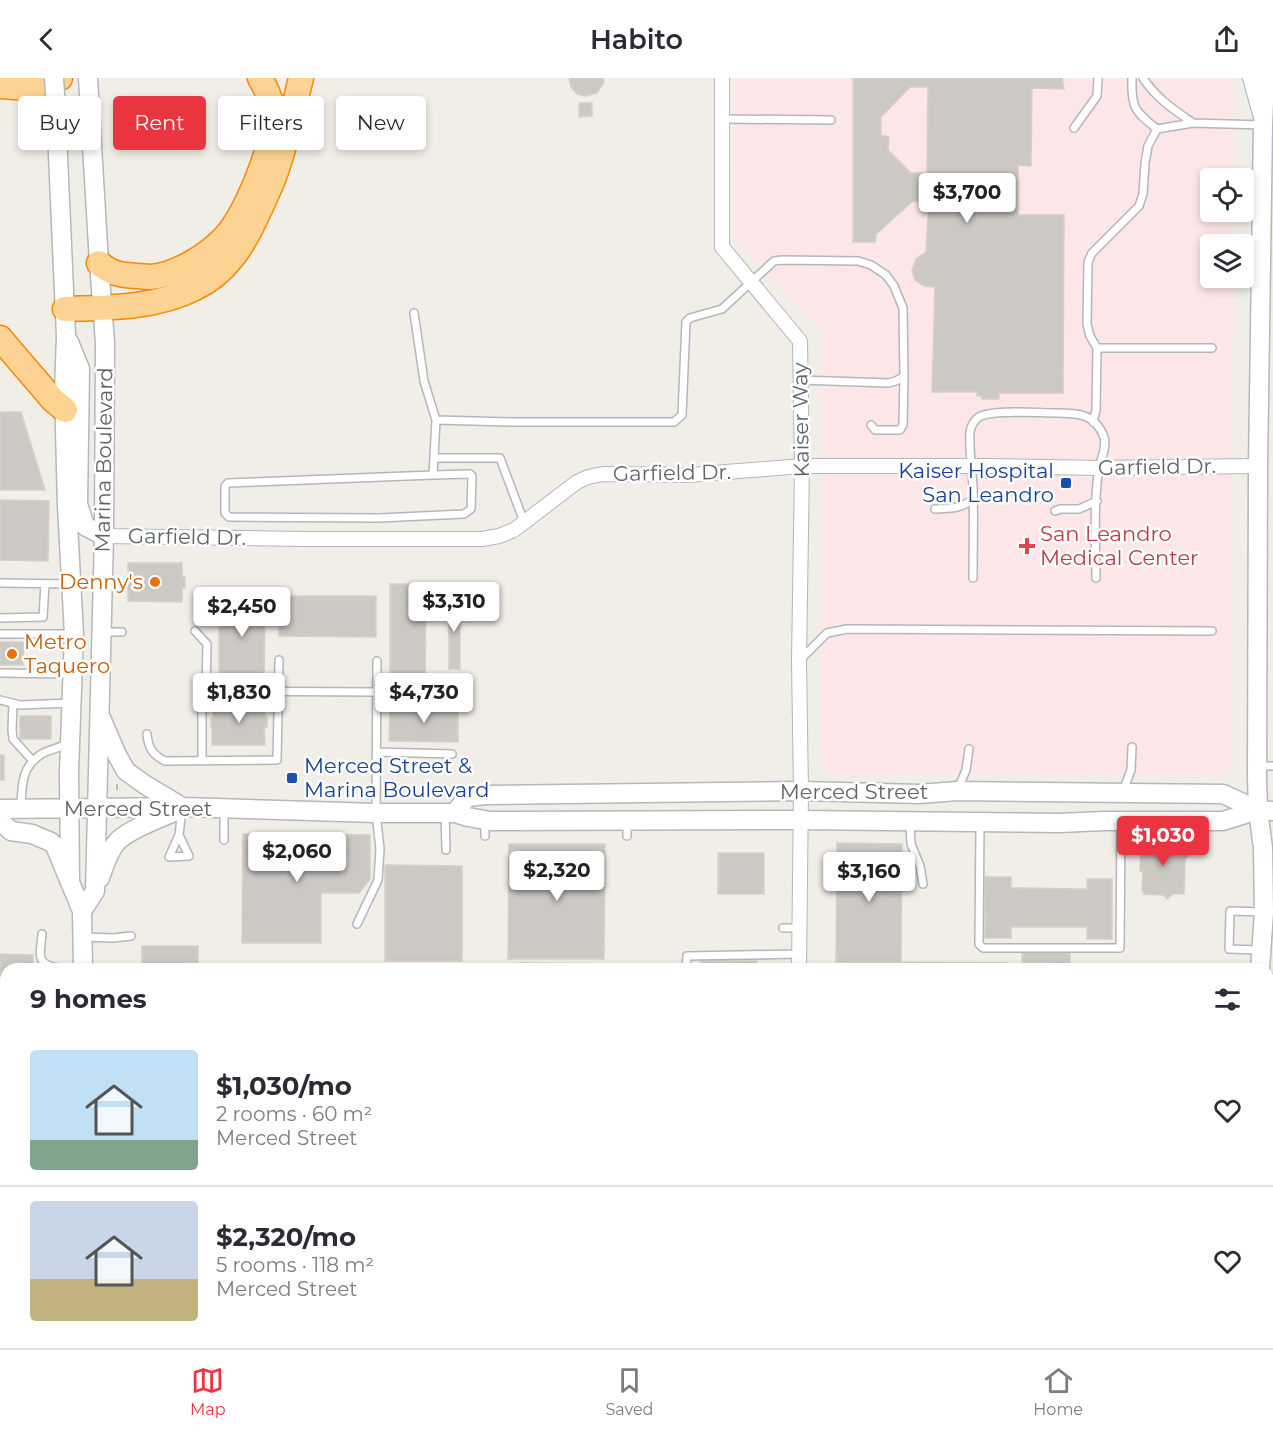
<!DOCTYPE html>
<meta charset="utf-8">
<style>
body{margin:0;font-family:Montserrat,sans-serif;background:#f7f7f7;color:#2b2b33;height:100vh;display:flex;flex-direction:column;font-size:22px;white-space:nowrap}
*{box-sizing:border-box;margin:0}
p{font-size:20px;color:#7c7c81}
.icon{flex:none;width:33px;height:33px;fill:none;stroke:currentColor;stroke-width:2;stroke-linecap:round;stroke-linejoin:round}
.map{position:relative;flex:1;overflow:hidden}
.sheet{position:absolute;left:0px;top:885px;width:1274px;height:386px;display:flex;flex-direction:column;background:#fff;border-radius:18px 18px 0 0;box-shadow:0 3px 9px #0003}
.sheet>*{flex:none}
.banner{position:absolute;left:18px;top:18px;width:600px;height:54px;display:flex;gap:12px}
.buttons{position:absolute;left:1200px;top:90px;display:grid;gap:12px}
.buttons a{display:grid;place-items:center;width:54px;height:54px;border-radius:6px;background:#fff;box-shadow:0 3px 9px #0003;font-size:30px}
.price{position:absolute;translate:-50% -51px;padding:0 14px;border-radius:6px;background:#fff;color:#222;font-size:20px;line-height:39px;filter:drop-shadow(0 2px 3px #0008)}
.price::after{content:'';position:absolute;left:50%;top:36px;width:18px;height:14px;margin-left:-9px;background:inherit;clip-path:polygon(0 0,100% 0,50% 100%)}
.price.current{background:#ea3540;color:#fff}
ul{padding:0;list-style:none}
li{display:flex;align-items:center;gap:18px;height:150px;padding:0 30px}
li+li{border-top:2px solid #e1e1e2}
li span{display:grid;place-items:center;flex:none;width:168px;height:120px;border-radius:6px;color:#555}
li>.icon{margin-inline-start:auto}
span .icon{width:72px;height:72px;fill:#fffc;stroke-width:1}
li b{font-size:26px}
h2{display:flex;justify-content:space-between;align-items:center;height:72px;padding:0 30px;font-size:26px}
.chip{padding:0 21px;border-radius:6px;background:#fff;box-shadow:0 3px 9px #0003;font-size:21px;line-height:54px}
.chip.current{background:#ea3540;color:#fff}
header{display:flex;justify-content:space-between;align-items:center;height:78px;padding:0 30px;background:#fff;font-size:27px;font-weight:600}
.tab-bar{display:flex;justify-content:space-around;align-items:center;height:84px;border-top:2px solid #e1e1e2;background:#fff;font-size:16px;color:#7c7c81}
.tab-bar a{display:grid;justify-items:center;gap:3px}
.tab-bar .current{color:#ea3540}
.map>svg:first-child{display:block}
.medical{fill:#fce6e7}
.building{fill:#ccc9c5;stroke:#d6cfc6;stroke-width:1.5;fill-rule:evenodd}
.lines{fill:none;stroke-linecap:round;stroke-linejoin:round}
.lane-casing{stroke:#b3b6ba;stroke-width:10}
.street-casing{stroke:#b3b6ba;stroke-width:16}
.secondary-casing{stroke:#b4b8bc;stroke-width:21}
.highway-casing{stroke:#f88800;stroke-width:27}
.path{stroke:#a1cea7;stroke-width:2;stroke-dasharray:6 3;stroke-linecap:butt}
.lane{stroke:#fff;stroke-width:7}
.street{stroke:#fff;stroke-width:14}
.secondary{stroke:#fff;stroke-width:18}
.highway{stroke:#fdd393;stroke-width:24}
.secondary-bridge-casing{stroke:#b4b8bc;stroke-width:21;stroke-linecap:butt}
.secondary-bridge{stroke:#fff;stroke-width:18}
.transit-dot{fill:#1a4fb4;stroke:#fff;stroke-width:2}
.health-dot{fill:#e0444e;stroke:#fff;stroke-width:2}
.food-dot{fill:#e8710a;stroke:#fff;stroke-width:2}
.labels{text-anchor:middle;stroke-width:5;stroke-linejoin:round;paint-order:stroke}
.street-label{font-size:21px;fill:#5f6468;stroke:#fff}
.transit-label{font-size:21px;fill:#164399;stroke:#fff;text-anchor:end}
.health-label{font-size:21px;fill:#be3a42;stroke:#fff;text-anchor:start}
.food-label{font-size:21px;fill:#c56008;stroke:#fff;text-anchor:end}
</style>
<header><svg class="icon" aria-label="back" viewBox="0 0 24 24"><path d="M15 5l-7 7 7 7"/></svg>Habito<svg class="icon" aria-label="share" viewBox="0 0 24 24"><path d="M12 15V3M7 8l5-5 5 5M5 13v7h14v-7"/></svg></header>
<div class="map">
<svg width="1273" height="1270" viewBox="0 0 1273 1270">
<rect width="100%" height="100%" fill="#f1eee8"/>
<!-- medical -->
<path class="medical" d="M734,0H1233V100H1210V134H1233V166H1210V200H1233L1232,683L1230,691L1225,696L1219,697L1118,696L1065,697L933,695L836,697L825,692L821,683L822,253L733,160Z"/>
<!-- building -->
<path class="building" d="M569,0H603L604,4L597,15L586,18L577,16L571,9Z
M853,0H1062L1064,11L1032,10L1031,88L1018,87V137H1064L1063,315H999V321H982V318H977V314H932L935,209L924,208L915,202L912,192L916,181L926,174L929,123H913L876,156L875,164H853ZM910,9H928L927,95H911L888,72L889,59L881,57V39Z
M579,25H592V38L579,39Z
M0,334H21L45,412H0Z
M0,422L49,423L48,483L0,482Z
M128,485H182V499H185V510H182V524L128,523V509L125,510V499L128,498Z
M390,506H426L425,604H390Z
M279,518H376V559L279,558Z
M219,519H265L264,601H219Z
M449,519H460V591H449Z
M0,564H24L23,587H0Z
M213,624L265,625V639H267V649H264L265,667H212V649H211V640H213Z
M390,629H458V664L389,663Z
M20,638H51V661H20Z
M0,677H4V702H0Z
M243,756L370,757V801L359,815H321V865H242Z
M1141,761L1186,763V768L1192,775L1185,781L1184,816H1173L1167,821L1161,815V817L1143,816L1144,813H1142L1143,793H1140Z
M837,765L902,766L901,885L836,884Z
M509,766H605L604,881H508Z
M718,775H764V816H718Z
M385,787L462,788V883H385Z
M985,799H1011V810L1087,811V801H1112V861H1087V849H1011V860H985Z
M142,868H198V885H184V891H142Z
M1022,873H1070V886L1022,885Z
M0,876L33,877V891H6V898H0Z
M701,883H757V891H701Z
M851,884L1007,885V891H851Z
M519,885L634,886V891H519Z
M0,1145H6V1261H0Z
M14,1264H49V1270H14Z
M144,1264H201V1270H144Z
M247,1264H315V1270H247Z
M360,1264H439V1270H360Z
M519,1264H630V1270H519Z
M678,1264L773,1265V1270H678Z
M871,1264H912V1270H871Z
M976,1264H1159L1158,1270H976Z"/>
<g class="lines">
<!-- lane casing -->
<g class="lane-casing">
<path id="lane" d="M1132,0C1131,29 1134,33 1157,51L1193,45L1263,47
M1143,0C1157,21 1173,31 1193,45
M722,41L831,42
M1074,50L1097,18L1098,0
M414,235L424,303L436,342
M1097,270H1212
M1093,344L1096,332L1097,270L1090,258L1087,246L1088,184L1092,175L1139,128L1143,116L1145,85L1148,68L1157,51
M871,347L875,352H900L903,347L904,298
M434,380H500L524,444
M433,397L470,396L472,398L471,431L464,436L379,440L229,439L225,435V408L228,405L433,397L436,342L513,344H674L682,337L686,244L690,240L722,231L774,183L782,182L858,183L871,187L886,197L894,208L903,230L904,298L896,303L888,305L800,302
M935,431C950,430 961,431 973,421
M1055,433L1060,431H1079L1097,423
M973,500C973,470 974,439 973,409C972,391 969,372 970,354C971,348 973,343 979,339C991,331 1039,335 1055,335C1077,335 1095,335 1104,359C1107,370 1101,380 1099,390C1093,426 1096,464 1096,500
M0,505L71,506
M0,540L43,539L45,506
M195,553L207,566L206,613L202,623V683
M103,554H122
M0,556H74
M801,581L827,555L847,551L1212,553
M0,595L72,596
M206,613L377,614
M0,622L20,627L71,625
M13,626L12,652L13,661L33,683
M147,656C148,670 153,677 165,683L277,682L279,582
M377,674L452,676
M1257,688H1273
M958,711L966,692L969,671
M1123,713L1131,692L1132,669
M21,729C22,708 21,690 40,677C47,672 59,670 67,666
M224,731V762
M445,735L446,772
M485,743V758
M980,745L979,866L983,870H1120L1121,745
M910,746L911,766L920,788L923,806
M179,757L189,778L169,779L179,757L182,731
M627,758V742
M357,846L378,802L380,771L376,735L377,583
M783,850H799
M42,856C42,862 39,873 41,880C45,893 71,890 81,890
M85,859L113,860L131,858
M1259,872L1229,871L1230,833L1264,834
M686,891L687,878L799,876
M1268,900H1273
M1268,1002L1273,1000
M0,1024L6,1025
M1268,1103H1273
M1268,1135H1273
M0,1140H6
M1268,1168H1273
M674,1270V1264
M931,1270V1264
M1214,1270V1264"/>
</g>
<!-- street casing -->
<g class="street-casing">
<path id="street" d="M722,0V169L800,263L802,388L799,583L801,713L799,891
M1250,0L1260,36
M104,458L307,461H482L499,458L514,452L577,404L588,399L603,396L688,397L802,388H991L1099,390L1258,388
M799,1264V1270"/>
</g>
<!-- secondary casing -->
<g class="secondary-casing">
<path id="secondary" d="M56,32L66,258L64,313L67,428L74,556L69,694L70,804
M69,264L80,291L78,426L85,448L104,458
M101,640L117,677L126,693L144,706L182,729
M0,731L183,729L376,735H455L468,739L490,743L800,742L1059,745L1104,743H1223L1258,732L1273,733
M455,735L467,719L486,717L801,713L919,716L957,713L1223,716L1258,732
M0,743L11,753L32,756L51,764L55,768L82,833L83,891
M100,800C104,788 108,775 116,765C126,752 161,740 176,733
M82,833L95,813L104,458L105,265L99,185L88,0
M1260,891L1264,834L1263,770L1258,732L1257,700L1258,388L1263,47L1265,0
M87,1270V1264
M1257,1270V1264"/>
</g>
<!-- highway casing -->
<g class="highway-casing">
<path id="highway" d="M0,8L28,10L60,0
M99,185C111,196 121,197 137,198C141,198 146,199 151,199C176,197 209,177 226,158C246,135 273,70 273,39C273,26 266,10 260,0
M65,231C108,230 156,230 195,210C227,195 244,166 258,135C266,118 274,102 279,84C288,57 294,28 301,0
M0,260L53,322L65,332"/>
</g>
<!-- path -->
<path class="path" d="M117,712V705"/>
<!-- lane -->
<use href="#lane" class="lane"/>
<!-- street -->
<use href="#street" class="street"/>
<!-- secondary -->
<use href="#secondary" class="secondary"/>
<!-- highway -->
<use href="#highway" class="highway"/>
<!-- secondary-bridge casing -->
<g class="secondary-bridge-casing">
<path id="secondary-bridge" d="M54,0L56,32"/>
</g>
<!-- secondary-bridge -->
<use href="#secondary-bridge" class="secondary-bridge"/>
</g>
<!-- markers -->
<g class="transit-dot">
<rect x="1060" y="399" width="12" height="12" rx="3"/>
<rect x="286" y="694" width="12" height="12" rx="3"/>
</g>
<path class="health-dot" d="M1024 459h6v6h6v6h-6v6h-6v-6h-6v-6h6z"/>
<g class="food-dot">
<circle cx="155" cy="504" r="6"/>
<circle cx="12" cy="576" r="6"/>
</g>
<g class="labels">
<!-- street labels -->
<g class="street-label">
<text transform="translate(801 342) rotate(-91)" y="7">Kaiser Way</text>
<text transform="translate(104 382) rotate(-89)" y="7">Marina Boulevard</text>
<text transform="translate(1157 389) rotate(-1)" y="7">Garfield Dr.</text>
<text transform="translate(672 395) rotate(-1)" y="7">Garfield Dr.</text>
<text transform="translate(187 459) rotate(1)" y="7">Garfield Dr.</text>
<text x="854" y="721">Merced Street</text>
<text x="138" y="738">Merced Street</text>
</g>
<!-- transit labels -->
<g class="transit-label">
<text x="1054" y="400">Kaiser Hospital<tspan x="1054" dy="24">San Leandro</tspan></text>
<text x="304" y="695" text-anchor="start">Merced Street &amp;<tspan x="304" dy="24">Marina Boulevard</tspan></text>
</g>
<!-- health labels -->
<g class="health-label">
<text x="1040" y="463">San Leandro<tspan x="1040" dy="24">Medical Center</tspan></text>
</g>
<!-- food labels -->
<g class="food-label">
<text x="143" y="511">Denny's</text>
<text x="24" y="571" text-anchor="start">Metro<tspan x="24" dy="24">Taquero</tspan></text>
</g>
</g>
</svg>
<div class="buttons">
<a><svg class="icon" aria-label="locate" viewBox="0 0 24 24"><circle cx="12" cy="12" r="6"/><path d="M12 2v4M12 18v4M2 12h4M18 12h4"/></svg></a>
<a><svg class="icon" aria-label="layers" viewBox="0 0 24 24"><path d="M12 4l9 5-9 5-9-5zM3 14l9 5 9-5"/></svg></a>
</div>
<b class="price" style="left:967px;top:146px">$3,700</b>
<b class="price" style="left:454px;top:555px">$3,310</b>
<b class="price" style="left:242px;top:560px">$2,450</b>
<b class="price" style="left:239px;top:646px">$1,830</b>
<b class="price" style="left:424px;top:646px">$4,730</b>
<b class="price current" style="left:1163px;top:789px">$1,030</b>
<b class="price" style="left:297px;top:805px">$2,060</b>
<b class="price" style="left:557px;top:824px">$2,320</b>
<b class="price" style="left:869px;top:825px">$3,160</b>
<div class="banner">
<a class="chip">Buy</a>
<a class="chip current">Rent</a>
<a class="chip">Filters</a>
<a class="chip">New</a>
</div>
<section class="sheet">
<h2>9 homes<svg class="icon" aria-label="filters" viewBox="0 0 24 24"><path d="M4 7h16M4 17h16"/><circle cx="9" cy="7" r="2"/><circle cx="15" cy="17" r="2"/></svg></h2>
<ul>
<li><span style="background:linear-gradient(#bfe0f5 75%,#7fa58c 0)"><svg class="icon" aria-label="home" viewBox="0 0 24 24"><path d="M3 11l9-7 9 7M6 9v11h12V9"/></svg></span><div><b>$1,030/mo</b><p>2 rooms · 60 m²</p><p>Merced Street</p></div><svg class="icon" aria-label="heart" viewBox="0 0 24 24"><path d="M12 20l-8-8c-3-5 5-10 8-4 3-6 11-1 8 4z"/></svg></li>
<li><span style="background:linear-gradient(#c9d6e8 65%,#c2b280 0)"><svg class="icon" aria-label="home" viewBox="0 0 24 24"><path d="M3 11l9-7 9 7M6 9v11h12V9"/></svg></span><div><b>$2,320/mo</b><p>5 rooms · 118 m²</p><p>Merced Street</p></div><svg class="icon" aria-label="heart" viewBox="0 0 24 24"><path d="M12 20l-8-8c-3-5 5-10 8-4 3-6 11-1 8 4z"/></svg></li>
</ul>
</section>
</div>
<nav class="tab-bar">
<a class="current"><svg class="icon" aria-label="map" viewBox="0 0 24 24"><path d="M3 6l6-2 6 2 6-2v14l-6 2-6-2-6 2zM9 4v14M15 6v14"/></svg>Map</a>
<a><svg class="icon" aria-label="saved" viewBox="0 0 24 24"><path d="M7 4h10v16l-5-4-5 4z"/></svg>Saved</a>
<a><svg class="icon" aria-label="home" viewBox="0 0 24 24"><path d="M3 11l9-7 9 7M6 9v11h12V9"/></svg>Home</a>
</nav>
